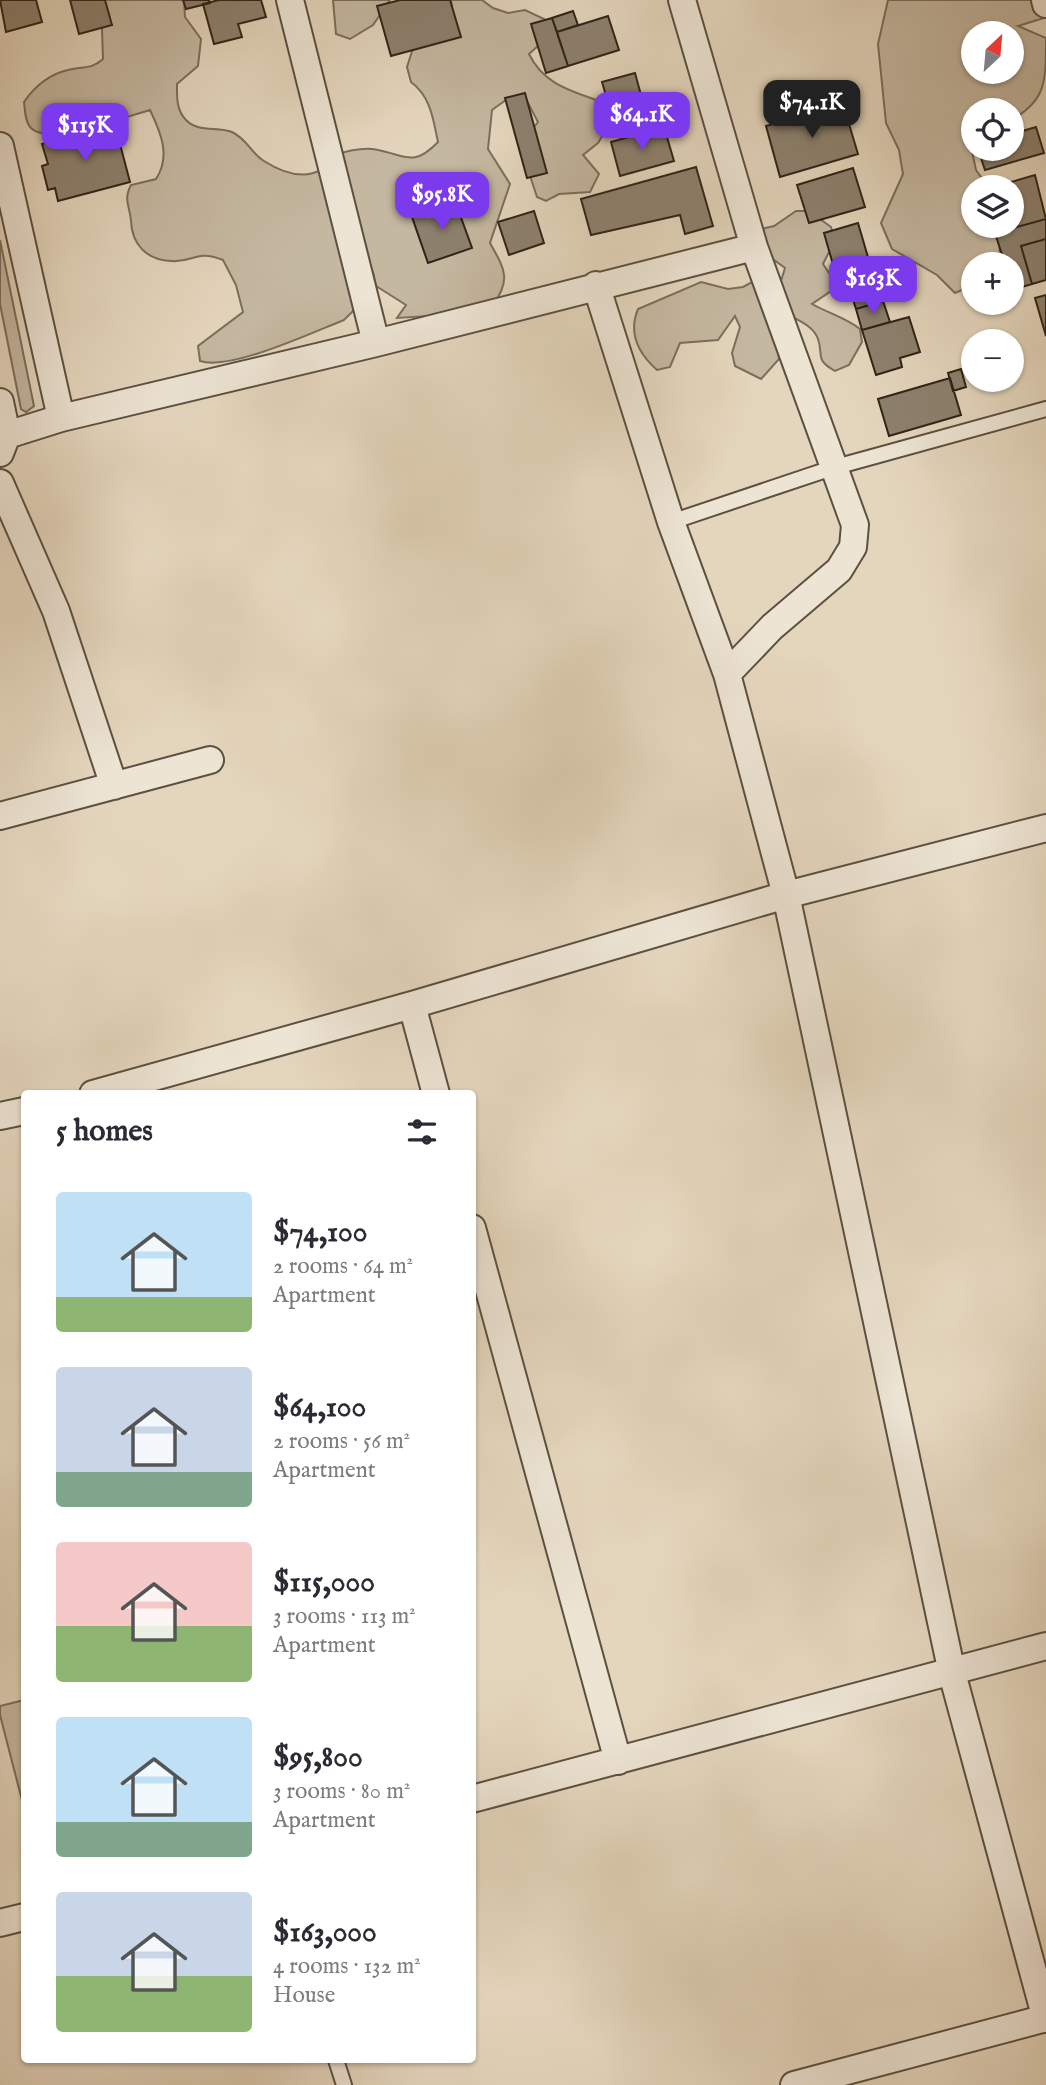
<!DOCTYPE html>
<meta charset="utf-8">
<style>
body{margin:0;font-family:"IM FELL English",serif;background:#f7f7f7;color:#2b2b33;height:100vh;display:flex;flex-direction:column;font-size:26px;white-space:nowrap}
*{box-sizing:border-box;margin:0}
p{font-size:23px;color:#7c7c81}
.icon{flex:none;width:38px;height:38px;fill:none;stroke:currentColor;stroke-width:2;stroke-linecap:round;stroke-linejoin:round}
.map{position:relative;flex:1;overflow:hidden}
.details{position:absolute;left:21px;top:1090px;width:455px;height:973px;display:flex;flex-direction:column;background:#fff;border-radius:7px;box-shadow:0 2px 5px #0004}
.details>*{flex:none}
.needle{width:46px;rotate:26deg}
.tools{position:absolute;left:961px;top:21px;display:grid;gap:14px}
.tools a{display:grid;place-items:center;width:63px;height:63px;border-radius:50%;background:#fff;box-shadow:0 2px 5px #0004;font-size:35px}
.price{position:absolute;translate:-50% -60px;padding:0 16px;border-radius:14px;background:#7c3aed;color:#fff;font-size:23px;line-height:46px;filter:drop-shadow(0 2px 4px #0008)}
.price::after{content:'';position:absolute;left:50%;top:42px;width:21px;height:16px;margin-left:-10px;background:inherit;clip-path:polygon(0 0,100% 0,50% 100%)}
.price.active{background:#222;color:#fff}
ul{padding:0;list-style:none}
li{display:flex;align-items:center;gap:21px;height:175px;padding:0 35px}
li span{display:grid;place-items:center;flex:none;width:196px;height:140px;border-radius:7px;color:#555}
li>.icon{margin-inline-start:auto}
span .icon{width:84px;height:84px;fill:#fffc;stroke-width:1}
li b{font-size:30px}
h2{display:flex;justify-content:space-between;align-items:center;height:84px;padding:0 35px;font-size:30px}
.map>svg:first-child{display:block}
.green{fill:#c5b8a1;stroke:#7a6e5d;stroke-width:2;fill-rule:evenodd}
.building{fill:#8d816e;stroke:#2e2419;stroke-width:2}
.lines{fill:none;stroke-linecap:round;stroke-linejoin:round}
.lane-casing{stroke:#5c5042;stroke-width:18}
.street-casing{stroke:#5c5042;stroke-width:30}
.lane{stroke:#ede4d4;stroke-width:14}
.street{stroke:#ede4d4;stroke-width:26}
</style>
<div class="map">
<svg width="1046" height="2085" viewBox="0 0 1046 2085">
<rect width="100%" height="100%" fill="#e4d6bd"/>
<filter id="stains"><feTurbulence type="fractalNoise" baseFrequency=".00286" numOctaves="4"/><feColorMatrix values="0 0 0 0 .2 0 0 0 0 .09 0 0 0 0 .02 0 0 0 .5 -.17"/></filter>
<radialGradient id="worn" r=".72"><stop offset=".6" stop-color="#630" stop-opacity="0"/><stop offset="1" stop-color="#630" stop-opacity=".3"/></radialGradient>
<!-- green -->
<path class="green" d="M101,0H184L185,17L201,39L198,66L177,84C177,96 176,110 186,120C198,133 218,126 232,132C247,139 251,153 264,161C289,177 318,183 335,155C347,151 365,147 378,150C405,155 413,168 438,142C433,119 431,97 411,82L407,67L415,42L455,26L451,0H482L493,8L508,13L525,10L544,19L548,37L529,54C544,85 572,91 602,102L610,123L598,143L583,155L599,174L590,192L559,194L546,201L537,197L520,145L538,122L527,101L510,97L492,110L488,149L510,184L490,243C504,268 512,279 493,305L446,315L397,318L406,305L376,286L373,272L362,264L353,311L344,320C311,333 230,371 200,361L198,346L243,312L236,285L223,260C195,249 194,263 171,261C147,260 132,245 131,221C130,206 123,200 131,185L156,179C171,156 161,133 150,110C128,116 47,146 31,128C25,122 25,110 24,102C35,86 50,74 68,70C83,66 91,70 103,59Z
M333,0H390L373,25L350,39L336,34Z
M888,0H1046L1044,18L1018,26L1046,38C1046,82 1046,100 1013,119L1012,110H973V137L970,142L976,170L988,187H973V226H987L1000,241L999,264H973V285L955,293L937,275L892,249L881,223L903,174L899,150L886,123L878,44ZM973,33H1012V72H973Z
M796,211H809L831,227L835,240L823,264L831,276L834,289L812,304C828,313 846,318 860,329L862,342L849,365L835,371C814,359 824,356 818,339C814,327 801,322 791,316L777,344L779,359L761,379L735,366L732,353L740,327L735,316L718,340L680,343L670,367L657,370C639,354 628,333 638,309L701,282L728,289L743,287L754,281H781L785,268L774,260H761V229L774,226Z
M0,240L34,406L26,412L21,409L0,304Z
M24,1700V1808L0,1715V1706Z"/>
<!-- building -->
<path class="building" d="M0,0H36L42,22L6,32Z
M70,0H105L112,25L79,34Z
M183,0H209L210,3L186,9Z
M219,0H261L266,17L238,24L242,37L214,44L203,4Z
M400,0H450L461,37L391,56L377,6Z
M573,11L578,25L557,32L552,18Z
M608,16L619,50L568,66L557,32Z
M552,18L568,66L546,73L531,24Z
M635,73L644,106L602,118L598,101L607,99L602,82Z
M525,93L547,173L527,178L505,98Z
M843,104L858,154L780,177L766,126Z
M115,125L130,182L58,201L55,188L48,190L42,166L48,164L42,144Z
M664,127L674,161L620,176L611,142Z
M1036,127L1044,153L985,170L978,149H1012V134Z
M696,167L713,226L685,234L680,215L591,235L581,199Z
M853,168L865,207L809,223L797,185Z
M1035,175L1046,219L995,233L993,226H1012V187H994Z
M455,201L472,248L428,263L412,217Z
M534,211L544,243L509,255L498,222Z
M1046,219V239L1021,246L1032,284L1012,290V264H1005L995,233Z
M858,223L870,264L836,275L824,233Z
M1046,239V280L1032,284L1021,246Z
M903,268L910,293L856,309L848,284Z
M1046,295V336L1035,298Z
M883,301L890,322L862,330L856,309Z
M909,317L920,352L900,358L902,367L876,375L862,330Z
M961,369L966,387L953,391L948,373Z
M950,378L961,415L889,436L878,399Z"/>
<g class="lines">
<!-- lane casing -->
<g class="lane-casing">
<path id="lane" d="M671,522L832,468L1046,409
M336,2060L344,2085"/>
</g>
<!-- street casing -->
<g class="street-casing">
<path id="street" d="M290,0L376,343
M682,0L754,247L855,525L853,547L839,570L772,627L727,674
M1045,0L1046,4
M0,146L61,418
M596,285L671,522L727,674L786,895L952,1673L1046,2019
M0,402L7,435
M0,453L7,435L61,418L376,343L754,247
M0,483L56,611L114,786
M0,816L210,760
M412,1005L436,1094
M93,1094L412,1005L786,895L1046,828
M0,1116L24,1111
M472,1228L618,1761
M472,1799L1046,1646
M0,1923L24,1917
M794,2085L1046,2018"/>
</g>
<!-- lane -->
<use href="#lane" class="lane"/>
<!-- street -->
<use href="#street" class="street"/>
</g>
<rect width="100%" height="100%" filter="url(#stains)"/>
<rect width="100%" height="100%" fill="url(#worn)"/>
</svg>
<div class="tools">
<a><svg class="needle" viewBox="-14 -14 28 28"><path d="M0-13l5 13h-10z" fill="#e53935"/><path d="M0 13l5-13h-10z" fill="#7c7c81"/></svg></a>
<a><svg class="icon" aria-label="locate" viewBox="0 0 24 24"><circle cx="12" cy="12" r="6"/><path d="M12 2v4M12 18v4M2 12h4M18 12h4"/></svg></a>
<a><svg class="icon" aria-label="layers" viewBox="0 0 24 24"><path d="M12 4l9 5-9 5-9-5zM3 14l9 5 9-5"/></svg></a>
<a>+</a>
<a>−</a>
</div>
<b class="price active" style="left:812px;top:140px">$74.1K</b>
<b class="price" style="left:642px;top:152px">$64.1K</b>
<b class="price" style="left:85px;top:163px">$115K</b>
<b class="price" style="left:442px;top:232px">$95.8K</b>
<b class="price" style="left:873px;top:316px">$163K</b>
<section class="details">
<h2>5 homes<svg class="icon" aria-label="filters" viewBox="0 0 24 24"><path d="M4 7h16M4 17h16"/><circle cx="9" cy="7" r="2"/><circle cx="15" cy="17" r="2"/></svg></h2>
<ul>
<li><span style="background:linear-gradient(#bfe0f5 75%,#8fb573 0)"><svg class="icon" aria-label="home" viewBox="0 0 24 24"><path d="M3 11l9-7 9 7M6 9v11h12V9"/></svg></span><div><b>$74,100</b><p>2 rooms · 64 m²</p><p>Apartment</p></div></li>
<li><span style="background:linear-gradient(#c9d6e8 75%,#7fa58c 0)"><svg class="icon" aria-label="home" viewBox="0 0 24 24"><path d="M3 11l9-7 9 7M6 9v11h12V9"/></svg></span><div><b>$64,100</b><p>2 rooms · 56 m²</p><p>Apartment</p></div></li>
<li><span style="background:linear-gradient(#f6c9c9 60%,#8fb573 0)"><svg class="icon" aria-label="home" viewBox="0 0 24 24"><path d="M3 11l9-7 9 7M6 9v11h12V9"/></svg></span><div><b>$115,000</b><p>3 rooms · 113 m²</p><p>Apartment</p></div></li>
<li><span style="background:linear-gradient(#bfe0f5 75%,#7fa58c 0)"><svg class="icon" aria-label="home" viewBox="0 0 24 24"><path d="M3 11l9-7 9 7M6 9v11h12V9"/></svg></span><div><b>$95,800</b><p>3 rooms · 80 m²</p><p>Apartment</p></div></li>
<li><span style="background:linear-gradient(#c9d6e8 60%,#8fb573 0)"><svg class="icon" aria-label="home" viewBox="0 0 24 24"><path d="M3 11l9-7 9 7M6 9v11h12V9"/></svg></span><div><b>$163,000</b><p>4 rooms · 132 m²</p><p>House</p></div></li>
</ul>
</section>
</div>
